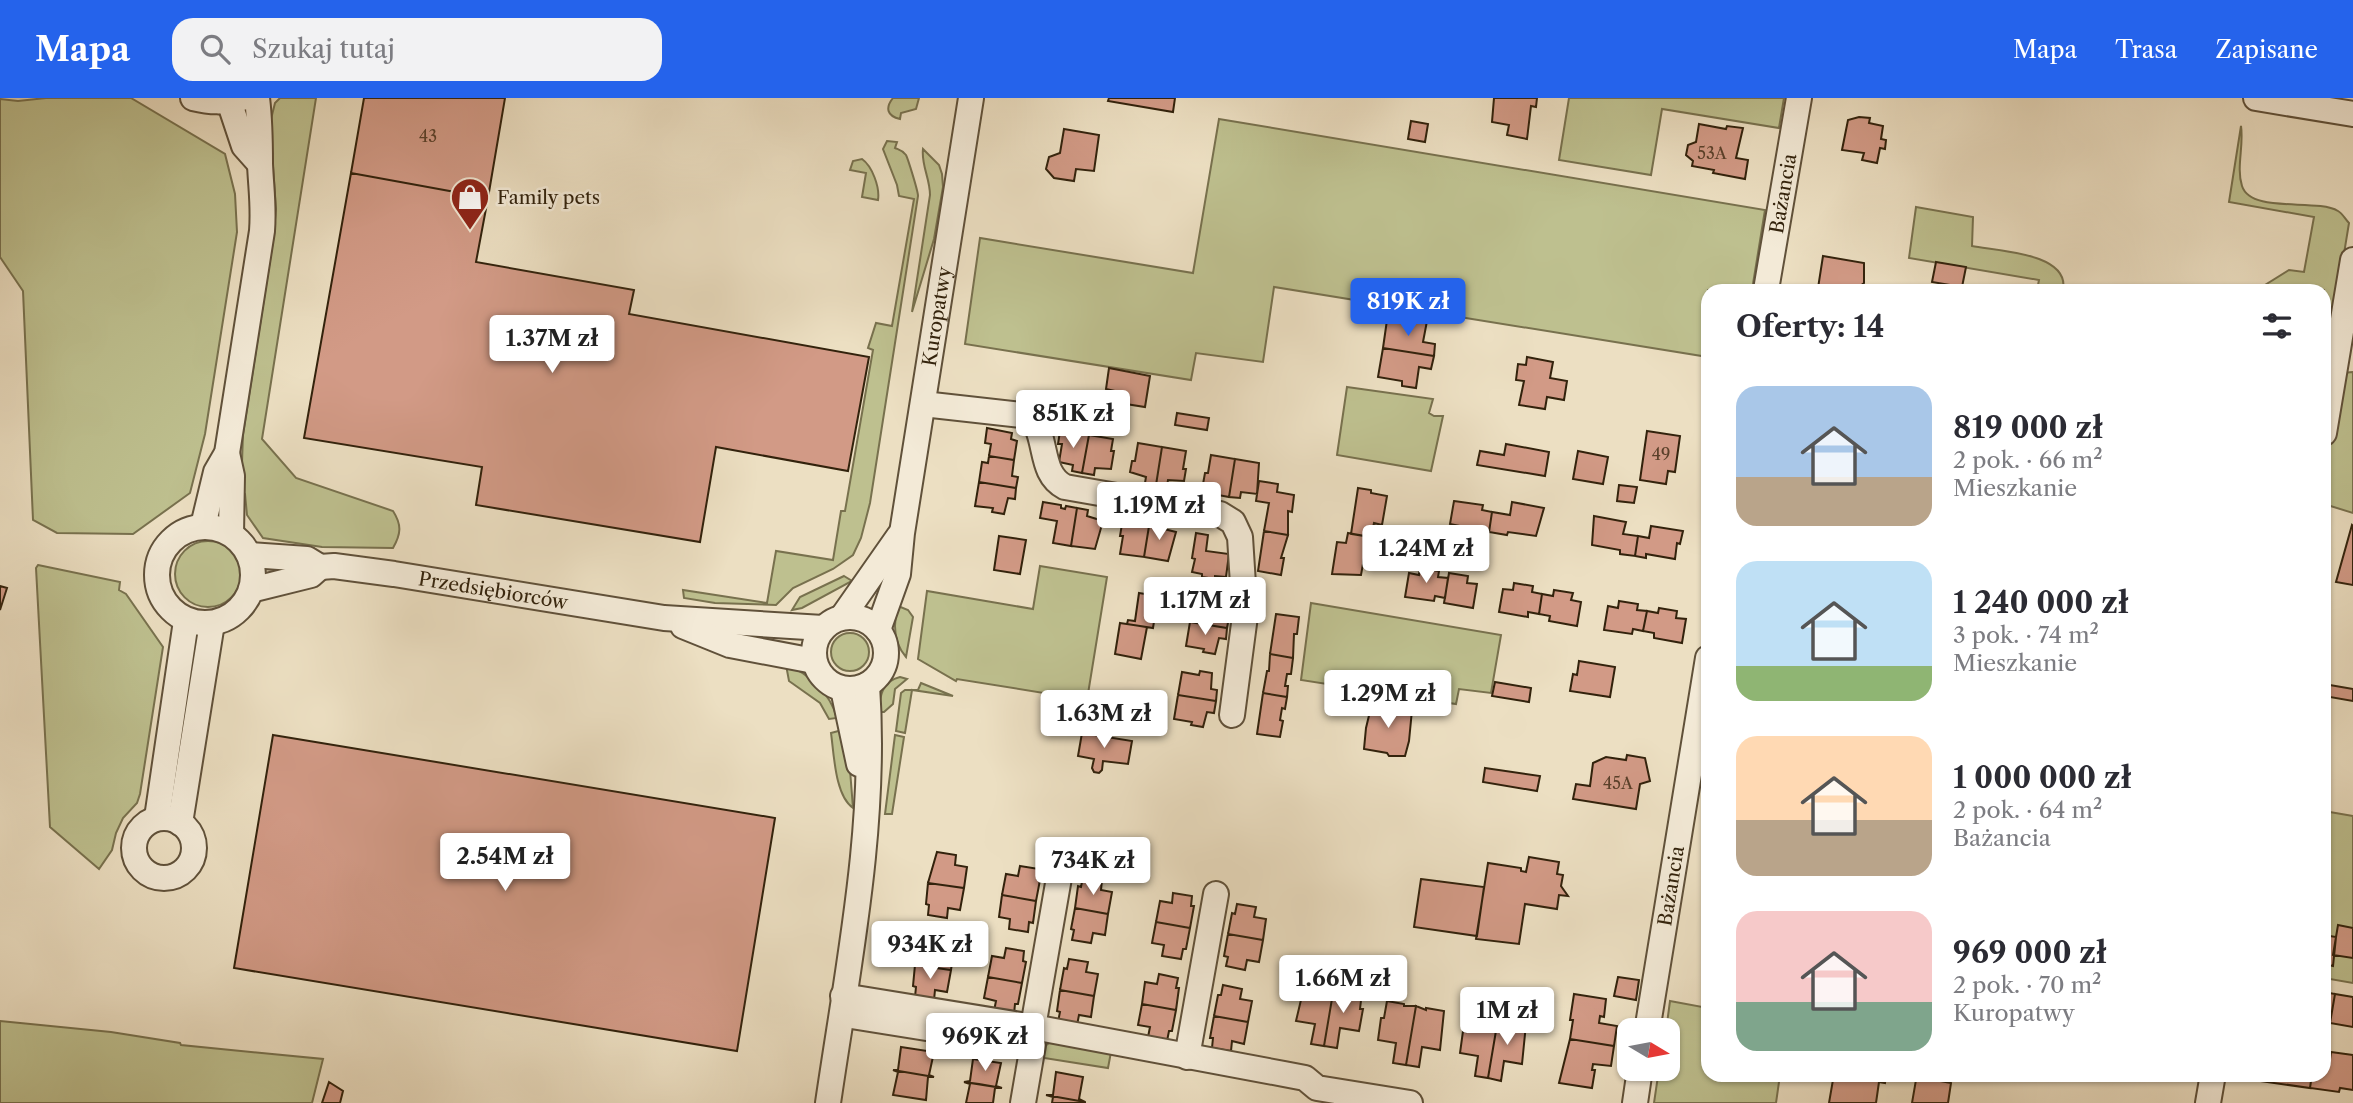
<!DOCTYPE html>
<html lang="pl">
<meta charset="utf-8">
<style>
body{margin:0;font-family:"Libre Caslon Text",serif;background:#f2f2f3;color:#2b2b33;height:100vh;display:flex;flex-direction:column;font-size:26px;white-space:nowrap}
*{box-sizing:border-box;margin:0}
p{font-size:23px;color:#7c7c81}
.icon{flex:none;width:38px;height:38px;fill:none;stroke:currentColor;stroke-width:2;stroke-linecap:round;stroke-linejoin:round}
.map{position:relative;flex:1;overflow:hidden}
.sheet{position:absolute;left:1701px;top:186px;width:630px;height:798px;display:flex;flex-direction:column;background:#fff;border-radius:21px;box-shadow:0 2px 5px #0004}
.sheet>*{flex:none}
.needle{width:46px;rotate:100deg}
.controls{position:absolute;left:1617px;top:920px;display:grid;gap:14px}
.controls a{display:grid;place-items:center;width:63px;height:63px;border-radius:14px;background:#fff;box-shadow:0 2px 5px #0004;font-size:35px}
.price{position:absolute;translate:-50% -60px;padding:0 16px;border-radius:7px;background:#fff;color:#222;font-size:23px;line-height:46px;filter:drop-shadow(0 2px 4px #0008)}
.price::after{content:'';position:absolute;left:50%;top:42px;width:21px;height:16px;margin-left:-10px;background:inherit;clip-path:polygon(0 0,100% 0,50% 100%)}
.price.current{background:#2563eb;color:#fff}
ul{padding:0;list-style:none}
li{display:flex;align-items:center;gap:21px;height:175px;padding:0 35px}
li span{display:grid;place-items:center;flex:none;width:196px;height:140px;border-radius:21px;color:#555}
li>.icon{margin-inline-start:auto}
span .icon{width:84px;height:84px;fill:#fffc;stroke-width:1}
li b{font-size:30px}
h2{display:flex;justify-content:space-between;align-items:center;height:84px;padding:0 35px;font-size:30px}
header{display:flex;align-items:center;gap:42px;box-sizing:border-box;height:98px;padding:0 35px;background:#2563eb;color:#fff}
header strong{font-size:33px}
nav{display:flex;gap:38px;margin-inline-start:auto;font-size:24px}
.search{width:490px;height:63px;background:#f2f2f3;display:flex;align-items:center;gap:18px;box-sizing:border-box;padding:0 24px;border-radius:21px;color:#7c7c81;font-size:26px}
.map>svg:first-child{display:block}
.green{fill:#bec08f;stroke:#78714e;stroke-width:2}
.building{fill:#d29a86;stroke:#32220c;stroke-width:2}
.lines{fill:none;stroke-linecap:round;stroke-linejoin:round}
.minor-casing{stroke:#60513a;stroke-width:28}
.minor{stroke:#f3ead7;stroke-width:24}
.labels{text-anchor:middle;stroke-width:5;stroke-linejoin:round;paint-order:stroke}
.number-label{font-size:16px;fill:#5a402a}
.street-label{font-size:19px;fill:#32220c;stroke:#f3ead7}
.poi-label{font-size:19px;fill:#32220c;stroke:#f3ead7;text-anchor:start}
</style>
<header>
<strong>Mapa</strong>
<div class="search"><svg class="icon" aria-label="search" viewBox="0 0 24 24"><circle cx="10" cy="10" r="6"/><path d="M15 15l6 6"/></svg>Szukaj tutaj</div>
<nav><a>Mapa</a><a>Trasa</a><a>Zapisane</a></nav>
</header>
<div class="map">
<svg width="2353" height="1005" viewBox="0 0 2353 1005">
<rect width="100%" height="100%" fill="#ecdfc2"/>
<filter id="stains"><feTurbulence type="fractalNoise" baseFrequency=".00286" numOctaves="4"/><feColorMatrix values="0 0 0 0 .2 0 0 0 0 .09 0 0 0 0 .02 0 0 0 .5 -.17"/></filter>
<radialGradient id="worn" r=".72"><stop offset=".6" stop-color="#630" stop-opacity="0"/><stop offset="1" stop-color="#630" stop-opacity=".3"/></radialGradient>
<!-- green -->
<path class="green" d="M46,0H131L225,56L235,96L237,134L205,336L190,395L133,436L57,435L33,422L23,193L0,159V1L18,3Z
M280,0H316L262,341L296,380L393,413C402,427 401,436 393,450L322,449L263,440L247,417L245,396L241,393L243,336L273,143L276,111L270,25L275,5Z
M893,0H919L916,11L901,15L900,21C887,18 885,10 893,0Z
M1569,0H1784L1779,30L1662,11L1651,77L1559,62Z
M1219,21L1765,112L1752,192H1708V259L1274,189L1263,264L1196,255L1191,282L965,246L980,140L1193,175Z
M2241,28C2244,48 2236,69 2242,88C2251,116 2316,100 2338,113C2343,116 2345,121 2349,125L2324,278V192H2257L2289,172L2304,174L2314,119L2229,104Z
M887,43L897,44L895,50C900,52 902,52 906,57C908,61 918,93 918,98L870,405L861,440L853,457L833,471L793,490L776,507L715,505L684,500L683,492L767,505L776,453L833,462L841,413H845L873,252L868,250L876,225L892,228L914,101L899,98L897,87L883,51Z
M923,51L939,67L942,76L943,89L934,141L912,214L930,97C930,80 921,67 923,51Z
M862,61C872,68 880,89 878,102L862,99L866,75L850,72L853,63Z
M1916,109L1973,119L1972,148C1998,153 2070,155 2063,192H2037L2039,182L1909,160Z
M2353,274V415L2324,406V373L2342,275Z
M1347,289L1433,301L1429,315L1434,318H1443L1431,373L1337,357Z
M175 476a33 33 0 1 1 66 0a33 33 0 1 1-66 0Z
M38,467L120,484L119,492L126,496L163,549L140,696L137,705L123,720L116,735L112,752L99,771L50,729L36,470Z
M1040,468L1107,479L1087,602L1156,614L1153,633L1084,622L1087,602L957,581L956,583L918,561L927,493L1033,511Z
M844,478L852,483L802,510L792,512L800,499Z
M1311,505L1501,537L1491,595L1459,591L1456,606L1301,582Z
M898,508L908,512L913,519L906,559C893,544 893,526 898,508Z
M831 554a19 19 0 1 1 38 0a19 19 0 1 1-38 0Z
M786,567C809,575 830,595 837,620L829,621L820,605L789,583Z
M900,579L907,581L895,591L893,606L884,614H878C880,598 882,583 900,579Z
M921,585L953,598L912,592L905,635L896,633L901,595L905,592H918Z
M842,632L850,672L853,710C835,698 834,656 831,635Z
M895,637L904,639L892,716H885Z
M2324,713L2353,718V885L2324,880Z
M1670,903L1708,910V976L1780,977L1776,1005H1654L1659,971H1668V933H1666Z
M0,923L111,934L180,945L181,947L323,961L312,1005H0Z
M1051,943L1111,954L1108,970L1038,959L1042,951Z"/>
<!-- building -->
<path class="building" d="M364,0H505L488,100L351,75Z
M1109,0H1175L1173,14L1108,3Z
M1494,0H1537L1536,9L1531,8L1527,41L1507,37L1509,27L1492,24Z
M1859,19L1870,20L1869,25L1883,28L1881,41L1886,42L1885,51L1880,50L1877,65L1862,62L1864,55L1842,52L1848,22Z
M1411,23L1428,26L1425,44L1408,41Z
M1699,26L1726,31L1727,28L1743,30L1736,60L1748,62L1745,81L1713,75L1714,72L1692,68L1693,63L1686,57L1688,47L1696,44Z
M1064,31L1099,37L1094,73L1076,71L1074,83L1054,80L1046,71L1049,59L1060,55Z
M351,75L488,100L476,164L634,192L629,216L869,259L848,373L716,349L700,444L476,407L482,369L304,340Z
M1823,158L1864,165V185L1860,188L1859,192L1818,190Z
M1936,164L1966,169L1962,189L1932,184Z
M1413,221L1427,223L1423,244L1435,246L1434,258L1383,250L1387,222L1412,226Z
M1383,250L1434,258L1431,271L1419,269L1416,290L1402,288V283L1378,279Z
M1527,259L1553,264L1550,280L1567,283L1564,302L1547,299L1545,311L1519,307L1524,283L1516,282L1518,266L1526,267Z
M1109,270L1150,278L1145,309L1113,304L1115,293L1106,291Z
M1177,315L1209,320L1207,332L1175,327Z
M987,330L1012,335L1011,341L1017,343L1014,362L989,358L991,346L985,345Z
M1060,333L1089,337L1082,375L1072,373L1073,367L1059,364L1062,346H1058Z
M1647,333L1680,338L1675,374L1668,373L1666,386L1640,382Z
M1089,337L1113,341L1111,353H1114L1111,371L1095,370L1094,377L1082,375Z
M1138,345L1162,349L1156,387L1145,385L1146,379L1130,374L1132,363H1135Z
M1506,346L1549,354L1545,378L1477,367L1480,353L1504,357Z
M1162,349L1186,353L1183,371H1186L1184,383L1168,382L1167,388L1156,387Z
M1578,353L1608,359L1603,386L1573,381Z
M1211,357L1235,361L1229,399L1218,397L1219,391L1203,386L1205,375H1208Z
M989,358L1014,362L1012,378L1018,379L1016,390L979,384L982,364L988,365Z
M1235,361L1259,365L1257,396L1241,394L1240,400L1229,399Z
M1259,383L1278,386L1277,394L1294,397L1292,414L1288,413V437L1264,433L1269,405L1256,403Z
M979,384L1016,390L1015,401L1008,400L1004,416L992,414L993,410L975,408Z
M1619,387L1637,389L1634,405L1617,403Z
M1358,390L1371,392V395L1387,398L1382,427L1374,425L1371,439L1351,436Z
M1454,403L1483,407L1482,412L1492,414L1489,434L1479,432L1478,438L1459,435L1460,428L1450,426Z
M1043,404L1061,407V410L1065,411L1066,408L1077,410L1071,448L1053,445L1057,423L1040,420Z
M1512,404L1544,410L1536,438L1508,434L1507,437L1489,434L1492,414L1510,417Z
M1077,410L1088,412L1087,418L1103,423L1095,451L1071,448Z
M1594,418L1626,424L1623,436L1638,438L1635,458L1620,456V452L1592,447Z
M1139,420L1150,422L1144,459L1120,456L1123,438H1120L1122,426L1125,427V424L1138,426Z
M1150,422L1161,423L1160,430L1176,434L1168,463L1144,459Z
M2352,427L2353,428V487L2336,484Z
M1651,428L1683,433L1680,446L1677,445L1675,461L1646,456V460L1635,458L1638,438L1649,440Z
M1264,433L1288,437L1281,460H1284L1281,477L1258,473Z
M1196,435L1208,437L1206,453L1229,456L1226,479L1215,478V481L1202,479V476L1192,474L1195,461L1192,460Z
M1348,435L1371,439L1370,450L1366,449L1361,477L1332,476L1337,444L1346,445Z
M999,438L1026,442L1020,476L994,472Z
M1420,470L1439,473L1438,479L1448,480L1445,500L1435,498L1434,503L1405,499L1409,475L1419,477Z
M1449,475L1468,478L1467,485L1477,486L1473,510L1444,505Z
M1514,485L1533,488L1532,494L1542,496L1539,516L1528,514V519L1499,514L1503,491L1513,492Z
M0,488L7,490L0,512Z
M1554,492L1573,495L1571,502L1581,504L1577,528L1549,523L1550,518L1539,516L1542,496L1553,498Z
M1139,495L1158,498L1153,530L1127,526L1128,522L1135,523Z
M1212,500L1223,502V518L1229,519L1227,530L1190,524L1194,501L1212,503Z
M1619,503L1638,506L1637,512L1647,513L1643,533L1633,531L1632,536L1604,532L1608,508L1618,510Z
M1659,510L1677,513L1676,520L1686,521L1682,545L1654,540V535L1643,533L1647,513L1658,515Z
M1276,516L1299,519L1297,536H1294L1293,560L1270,556Z
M1190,524L1227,530L1226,541L1219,540L1215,556L1203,554L1204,551L1186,548Z
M1120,525L1147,529L1141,561L1115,556Z
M1270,556L1293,560L1291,576H1287L1285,588H1288L1287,599L1263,595L1267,573H1269Z
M1579,563L1615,569L1610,599L1570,593L1573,576L1577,577Z
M1200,573L1212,575L1211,591L1217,592L1216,603L1178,597L1182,574L1199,577Z
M1495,584L1531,590L1529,604L1492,598Z
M2324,586L2353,591V603L2324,598Z
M1263,595L1287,599L1285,611L1282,610L1280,622L1283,623L1280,639L1257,636Z
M1178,597L1216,603L1214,615L1207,614L1203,629L1191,627L1192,624L1174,621Z
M1372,605L1388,607L1395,606L1396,609L1412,612L1409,643L1405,658H1389L1387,655L1364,651L1366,630Z
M1082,635L1132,643L1128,666L1103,663L1102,672L1099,675L1094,674L1092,670L1094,661L1078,658Z
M273,637L775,720L737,953L234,870Z
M1627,657L1645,660L1650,683L1640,686L1636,711L1573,701L1576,686L1590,688L1593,665L1606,659L1626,662Z
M1485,670L1540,678L1537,693L1483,684Z
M937,754L956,757L955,767L967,769L964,790L928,785Z
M1529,759L1559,764L1557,776L1563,777L1561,788L1568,798L1559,797L1557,811L1525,806L1519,846L1476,841L1488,765L1521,770V773L1526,774Z
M1020,768L1039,771L1037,781L1040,782L1036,803L1002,797L1006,776L1018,778Z
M1083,779L1102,782L1101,792L1112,794L1108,816L1075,810L1078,788L1081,789Z
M1421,781L1484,789L1477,838L1414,829Z
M928,785L964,790L960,812L948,810L947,820L928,817L929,807L926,806Z
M1173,795L1192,798L1191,808H1194L1190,830L1156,824L1160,803L1172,805Z
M1002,797L1036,803L1033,825L1029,824L1028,834L1009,831L1010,821L999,819Z
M1237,806L1256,809L1254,819L1266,821L1263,842L1228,836L1232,815L1235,816Z
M1075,810L1108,816L1105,837L1093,835L1091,845L1072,842L1074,832L1071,831Z
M1156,824L1190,830L1186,851H1183L1181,861L1162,858L1164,847L1152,845Z
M2338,827L2353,830V860L2333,857Z
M924,836L943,839L942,849L954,851L951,872L915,867L920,845L922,846Z
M1228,836L1263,842L1259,864L1247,862L1245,872L1226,868L1228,859L1224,858Z
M2324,837L2336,839L2333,868L2324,866Z
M1006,850L1024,853L1023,863L1026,864L1022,885L988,879L992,858L1004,860Z
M1069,861L1088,864L1086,874L1098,876L1094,898L1060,892L1064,870L1067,871Z
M915,867L951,872L947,894L935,892L934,902L915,899L916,889L913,888Z
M1159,876L1178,880L1176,890H1179L1176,912L1142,906L1145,884L1157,886Z
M988,879L1022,885L1018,906H1015L1014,916L994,913L996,903L984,900Z
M1618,879L1639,882L1636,902L1614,898Z
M1305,885L1332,891L1334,889L1324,948L1311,946L1315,926L1296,923Z
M1223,887L1242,891L1240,901L1252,903L1248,924L1214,918L1218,897H1221Z
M1334,889L1335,892L1362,894L1360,911H1363L1359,933L1340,930L1337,950L1324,948Z
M1060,892L1094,898L1091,919L1079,917L1077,927L1058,924L1060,914L1057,913Z
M2324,894L2335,896L2330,925L2324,924Z
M1574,896L1606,901L1604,919L1600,918L1599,925L1617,928L1614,948L1570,941L1573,922H1570Z
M2335,896L2353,899V929L2330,925Z
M1387,903L1404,906V908H1416L1406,967L1393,965L1396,945L1378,942L1381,920H1384Z
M1142,906L1176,912L1172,933H1169L1167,943L1148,939L1150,929L1138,927Z
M1416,908L1426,912V910L1444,913L1440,952L1422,949L1419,969L1406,967Z
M1469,917L1496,923L1498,921L1488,980L1475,978L1478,958L1460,955L1463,933L1466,934Z
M1214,918L1248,924L1244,946L1232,943L1231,953L1212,950L1213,940H1210Z
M1498,921L1508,925L1509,923L1526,926L1522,966L1504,963L1501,983L1488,980Z
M1570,941L1614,948L1611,968L1593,966L1592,972H1595L1592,990L1559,985Z
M901,949L934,954L929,977L934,979L893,972H898Z
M2331,954L2353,957V992L2340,990L2339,994L2310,990L2312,976H2324V967L2329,968Z
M973,961L1001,965L996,988L1002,990L964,984L970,983Z
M893,972L934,979H928L926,1002L893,997L898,974Z
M1056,974L1083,979L1079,1001L1085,1004L1046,997H1053Z
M1834,976L1865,981L1866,976H1886L1885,985L1879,984L1876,1005H1829Z
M1917,976L1930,977L1929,981L1951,985L1948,1005H1912Z
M2233,976H2312L2310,990L2232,979Z
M329,984L343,993L340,1005H322Z
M964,984L979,986L1002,990H995L993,1005H966L970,986Z
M1046,997L1085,1004V1005H1052L1053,999Z"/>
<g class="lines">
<!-- minor casing -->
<g class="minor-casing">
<g id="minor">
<path d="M193,0C210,4 224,5 242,0"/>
<path d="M2256,0L2353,16"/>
<path d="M229,3L244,48L260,66"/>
<path id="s1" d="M1766,192L1799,0"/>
<path d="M923,306L1030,318C1049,340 1038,375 1065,389L1220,416L1233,424L1240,439L1245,518L1232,617"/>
<path d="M2324,335L2353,162"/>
<path d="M227,355L232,378L231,436"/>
<path d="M203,428L216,374L227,355L262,133C264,108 261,90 260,66C260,43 260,24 257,0"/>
<circle cx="205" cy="477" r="48"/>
<path d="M249,457L307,461L320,469"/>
<path id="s2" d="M320,469L334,468L394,476L664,520L823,530"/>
<path d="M251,492L311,477L320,469"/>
<path d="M843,518L899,438"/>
<circle cx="850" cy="555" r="36"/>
<path d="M683,528L730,547L814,563"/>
<path id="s3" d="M878,532L898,476L902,435L971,0"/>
<path d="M843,591L859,666"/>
<path d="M157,720L186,523"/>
<circle cx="164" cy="750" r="30"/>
<path d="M180,725L212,525"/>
<path d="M843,898L1033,929L1284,976L1305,980L1317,990L1410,1005"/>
<path d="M845,917L1033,947L1023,1005"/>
<path d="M1033,929L1060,774"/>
<path id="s4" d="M1647,933L1708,560"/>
<path d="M1187,959L1216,796"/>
<path d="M828,1005C848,868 877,727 867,587"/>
<path d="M1635,1005L1640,971"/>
<path d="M2208,1005L2213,976"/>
</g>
</g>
<!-- minor -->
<use href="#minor" class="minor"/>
</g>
<!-- icons -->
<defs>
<g id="shop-pin" transform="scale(2.0125)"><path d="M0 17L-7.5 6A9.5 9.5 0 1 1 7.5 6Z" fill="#8f2418" stroke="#f3ead7"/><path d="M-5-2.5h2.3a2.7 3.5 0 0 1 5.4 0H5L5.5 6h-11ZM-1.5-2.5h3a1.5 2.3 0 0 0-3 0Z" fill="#fff"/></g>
</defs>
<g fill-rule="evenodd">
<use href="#shop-pin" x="470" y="99"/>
</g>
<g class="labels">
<!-- number labels -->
<g class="number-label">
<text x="428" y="44">43</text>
<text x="1712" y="61">53A</text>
<text x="1661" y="362">49</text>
<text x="1618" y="691">45A</text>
</g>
<!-- street labels -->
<g class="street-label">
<text dy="7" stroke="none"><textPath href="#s1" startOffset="98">Bażancia</textPath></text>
<text dy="7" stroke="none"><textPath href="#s3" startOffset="320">Kuropatwy</textPath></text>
<text dy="7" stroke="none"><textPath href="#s2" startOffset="175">Przedsiębiorców</textPath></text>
<text dy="7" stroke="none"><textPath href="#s4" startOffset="147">Bażancia</textPath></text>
</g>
<!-- poi labels -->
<g class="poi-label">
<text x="497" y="106">Family pets</text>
</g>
</g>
<rect width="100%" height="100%" filter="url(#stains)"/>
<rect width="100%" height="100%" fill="url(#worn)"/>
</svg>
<div class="controls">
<a><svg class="needle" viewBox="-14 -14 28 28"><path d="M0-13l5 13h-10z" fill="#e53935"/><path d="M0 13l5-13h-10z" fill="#7c7c81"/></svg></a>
</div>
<b class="price current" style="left:1408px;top:240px">819K zł</b>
<b class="price" style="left:552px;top:277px">1.37M zł</b>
<b class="price" style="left:1073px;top:352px">851K zł</b>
<b class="price" style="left:1159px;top:444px">1.19M zł</b>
<b class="price" style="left:1426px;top:487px">1.24M zł</b>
<b class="price" style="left:1205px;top:539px">1.17M zł</b>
<b class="price" style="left:1388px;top:632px">1.29M zł</b>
<b class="price" style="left:1104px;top:652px">1.63M zł</b>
<b class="price" style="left:505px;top:795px">2.54M zł</b>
<b class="price" style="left:1093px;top:799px">734K zł</b>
<b class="price" style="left:930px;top:883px">934K zł</b>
<b class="price" style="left:1343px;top:917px">1.66M zł</b>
<b class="price" style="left:1507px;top:949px">1M zł</b>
<b class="price" style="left:985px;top:975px">969K zł</b>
<section class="sheet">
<h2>Oferty: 14<svg class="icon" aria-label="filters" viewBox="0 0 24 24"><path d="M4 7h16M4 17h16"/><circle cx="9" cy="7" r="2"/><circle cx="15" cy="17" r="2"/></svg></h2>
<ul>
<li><span style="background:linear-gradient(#a9c7e8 65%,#b9a48a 0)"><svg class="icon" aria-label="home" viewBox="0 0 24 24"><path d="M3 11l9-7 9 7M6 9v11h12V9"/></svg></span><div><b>819 000 zł</b><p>2 pok. · 66 m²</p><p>Mieszkanie</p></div></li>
<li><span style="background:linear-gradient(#bfe0f5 75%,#8fb573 0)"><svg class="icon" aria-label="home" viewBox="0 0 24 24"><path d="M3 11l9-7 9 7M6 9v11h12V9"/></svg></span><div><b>1 240 000 zł</b><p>3 pok. · 74 m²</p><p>Mieszkanie</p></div></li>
<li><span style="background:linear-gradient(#ffd9b3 60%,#b9a48a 0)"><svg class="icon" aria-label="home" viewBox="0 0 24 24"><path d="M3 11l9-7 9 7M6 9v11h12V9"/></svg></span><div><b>1 000 000 zł</b><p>2 pok. · 64 m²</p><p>Bażancia</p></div></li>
<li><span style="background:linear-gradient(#f6c9c9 65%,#7fa58c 0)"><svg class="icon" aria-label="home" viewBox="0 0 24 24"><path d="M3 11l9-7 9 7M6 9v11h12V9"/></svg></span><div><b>969 000 zł</b><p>2 pok. · 70 m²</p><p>Kuropatwy</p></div></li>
</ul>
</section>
</div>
